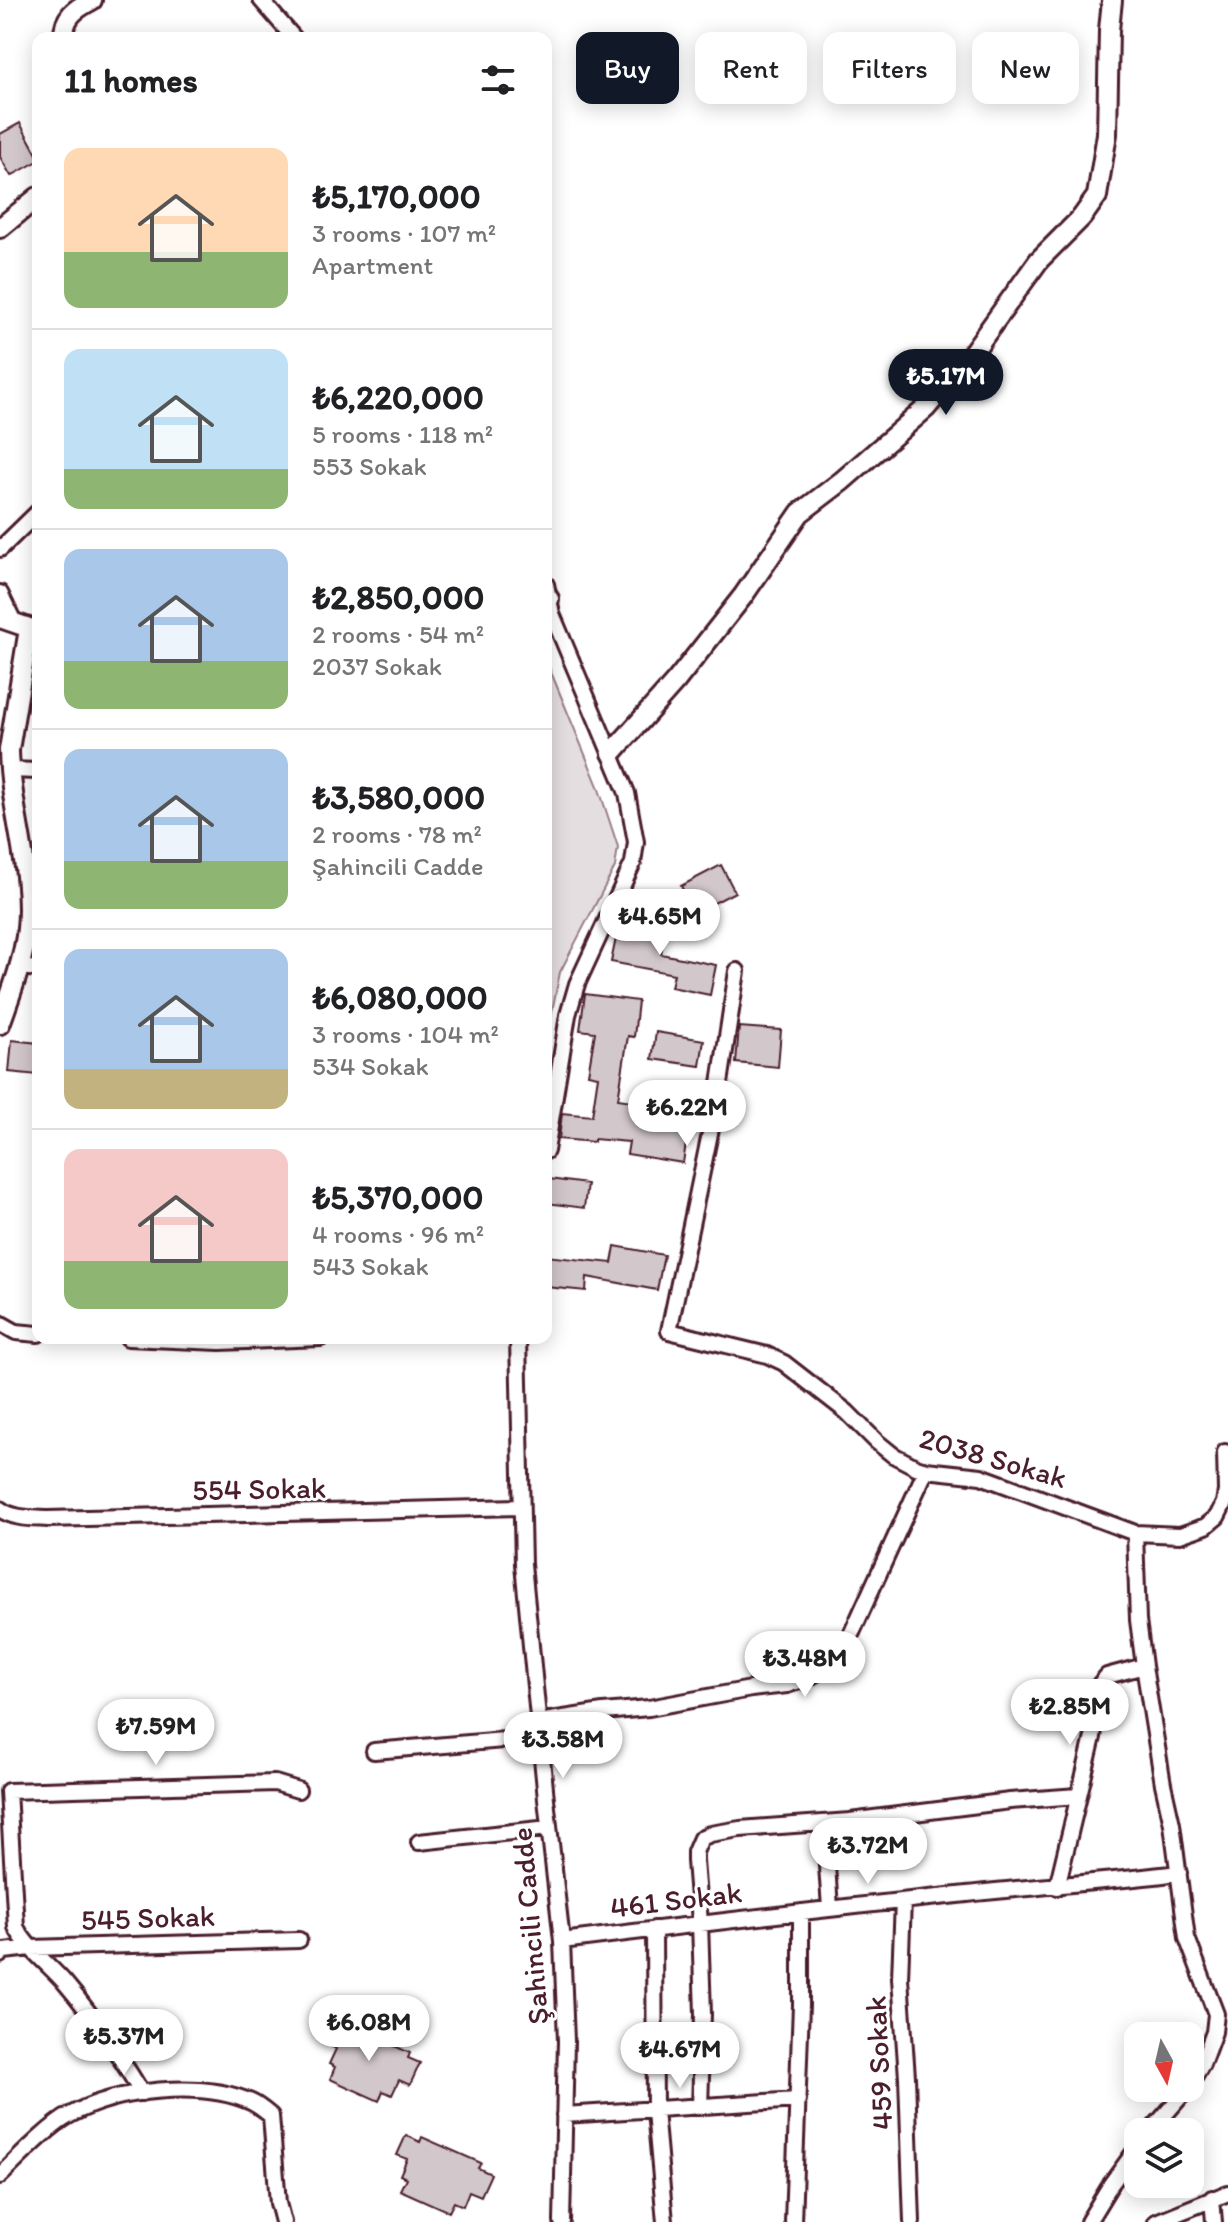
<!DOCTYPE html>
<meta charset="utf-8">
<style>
body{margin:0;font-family:Itim,sans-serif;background:#f6f6f6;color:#202124;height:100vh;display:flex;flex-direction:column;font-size:30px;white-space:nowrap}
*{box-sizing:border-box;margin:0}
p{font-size:26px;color:#757577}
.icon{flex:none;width:44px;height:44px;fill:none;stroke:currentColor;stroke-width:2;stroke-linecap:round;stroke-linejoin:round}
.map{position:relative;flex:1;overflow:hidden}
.details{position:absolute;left:32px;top:32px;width:520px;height:1312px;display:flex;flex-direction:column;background:#fff;border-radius:16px;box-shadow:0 4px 20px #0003}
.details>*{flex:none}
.hud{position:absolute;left:576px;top:32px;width:532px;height:72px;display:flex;gap:16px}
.needle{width:52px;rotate:172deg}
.controls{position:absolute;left:1124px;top:2022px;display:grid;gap:16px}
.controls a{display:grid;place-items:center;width:80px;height:80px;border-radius:16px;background:#fff;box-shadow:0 4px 20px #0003;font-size:40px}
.price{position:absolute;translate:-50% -68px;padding:0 18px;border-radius:28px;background:#fff;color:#222;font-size:26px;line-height:52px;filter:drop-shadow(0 2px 4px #0008)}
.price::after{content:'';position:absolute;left:50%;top:48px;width:24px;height:18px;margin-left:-12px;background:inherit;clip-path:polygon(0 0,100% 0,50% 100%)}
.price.current{background:#111827;color:#fff}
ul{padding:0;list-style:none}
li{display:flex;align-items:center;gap:24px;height:200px;padding:0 32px}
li+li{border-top:2px solid #e0e0e0}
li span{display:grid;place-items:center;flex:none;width:224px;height:160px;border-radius:16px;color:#555}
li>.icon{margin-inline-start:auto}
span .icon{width:96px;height:96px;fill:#fffc;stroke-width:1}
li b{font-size:34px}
h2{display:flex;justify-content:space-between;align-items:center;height:96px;padding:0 32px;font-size:34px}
.tag{padding:0 28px;border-radius:16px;background:#fff;box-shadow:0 4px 20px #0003;font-size:28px;line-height:72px}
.tag.current{background:#111827;color:#fff}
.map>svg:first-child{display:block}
.green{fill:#e5dee0;stroke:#987e86;stroke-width:2}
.building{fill:#d2c7cb;stroke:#4a1f2b;stroke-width:2}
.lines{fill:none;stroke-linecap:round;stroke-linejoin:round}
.minor-casing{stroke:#4a1f2b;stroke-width:20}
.tertiary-casing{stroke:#4a1f2b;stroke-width:24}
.minor{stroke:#fff;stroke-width:14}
.tertiary{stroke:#fff;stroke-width:18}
.labels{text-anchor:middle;stroke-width:6;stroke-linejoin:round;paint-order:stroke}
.street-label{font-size:30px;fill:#4a1f2b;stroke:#fff}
</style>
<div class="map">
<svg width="1228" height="2222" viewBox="0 0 1228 2222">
<rect width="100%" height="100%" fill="#fff"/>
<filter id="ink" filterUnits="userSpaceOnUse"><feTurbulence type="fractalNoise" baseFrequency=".0125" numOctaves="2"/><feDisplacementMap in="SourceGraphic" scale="16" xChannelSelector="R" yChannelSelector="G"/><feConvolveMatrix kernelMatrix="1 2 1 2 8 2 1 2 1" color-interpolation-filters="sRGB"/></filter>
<g filter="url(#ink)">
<!-- green -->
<path class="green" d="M546,660L598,786L618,847L615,867L560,972L546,1041Z"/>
<!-- building -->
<path class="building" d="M20,123L38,156V161L11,176L0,157V134Z
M721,865L735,892L695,913L681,886Z
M620,919L666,928L661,954L716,965L710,995L671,987L674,974L611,962Z
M585,994L638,1001L634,1037L628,1036L618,1099L691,1110L683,1163L627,1154L629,1142L594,1139V1142L559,1139L562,1113L592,1116L598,1076L588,1074L595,1032L580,1030Z
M739,1027L781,1030L778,1067L736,1063Z
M656,1032L704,1040L700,1066L652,1059Z
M12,1040L38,1043V1075L9,1072Z
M549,1179L587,1184L584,1208L546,1203Z
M615,1246L664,1255L657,1290L587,1277L586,1291L546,1287V1256L612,1263Z
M335,2025L349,2031L351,2026L410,2053L408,2058L420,2063L410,2085L399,2080L392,2095L383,2091L379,2101L330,2079L335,2067L329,2064L336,2049L327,2044Z
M406,2135L420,2142L422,2137L481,2163L478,2168L491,2174L481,2196L469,2191L463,2206L454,2202L449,2212L400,2190L406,2178L400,2175L407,2159L397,2155Z"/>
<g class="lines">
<!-- minor casing -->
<g class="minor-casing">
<path id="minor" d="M261,0L294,38
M0,549L38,512
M546,584L552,614L627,793L636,842L633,863L577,984L568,1015L546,1151
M0,593L15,624
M10,770L38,771
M20,967L38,969
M737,971L719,1090L669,1331L767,1355L784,1363L847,1412L877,1442L893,1455L916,1467L926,1470L981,1476L1135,1533L1180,1535L1206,1526L1217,1517L1224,1503L1226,1491L1225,1452
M0,1323L16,1332L38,1334
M128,1338L220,1342L321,1338
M518,1338L523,1564L546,1799L562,1941L566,2041L562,2222
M0,1509C13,1519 32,1518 48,1519L521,1507
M1135,1533L1138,1620L1144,1666L1163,1784L1172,1824L1187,1938L1216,2014L1214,2032L1202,2064L1190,2085
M538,1722L603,1712L649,1708L751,1689L787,1685L808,1678L826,1667L849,1639L926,1470
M374,1751L539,1737
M824,1823L830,1908
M419,1842L549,1828
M1057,1887L1093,1737L1100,1684L1107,1676L1144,1666
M903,1901L900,1978L907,2077L912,2222
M654,1929L655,2111L665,2222
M562,1941C697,1924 832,1908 967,1894C1038,1886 1108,1882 1179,1873
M0,1955L4,1951L31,1948L299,1940
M142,2093C119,2055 95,2018 66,1984C50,1965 27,1949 16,1927L8,1791L275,1783L298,1790
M700,2107L703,2014L700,1923L695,1861V1852L701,1838L710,1834L740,1829L850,1821L1010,1801L1078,1796
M564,2115L798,2100
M1150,2132L1188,2088
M0,2176C19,2158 48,2127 70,2115C117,2089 201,2080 251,2102C258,2105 265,2111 271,2116L278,2203L283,2222
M1212,2198L1214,2222
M793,2222L801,2005V1912
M1088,2222L1111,2184L1138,2147
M1156,2222L1228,2193"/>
</g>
<!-- tertiary casing -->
<g class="tertiary-casing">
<path id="tertiary" d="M64,38C63,17 75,9 92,0
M0,228L38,197
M546,600L549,599
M0,618L38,631
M612,753L676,681L743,596L800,513L842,481L926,408L970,356L1039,260L1082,217L1097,196L1107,134L1109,30L1112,0
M0,1024C11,993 23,963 27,929C33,869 10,810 9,750L29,629"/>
</g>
<!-- minor -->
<use href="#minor" class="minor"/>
<!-- tertiary -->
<use href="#tertiary" class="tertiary"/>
</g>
</g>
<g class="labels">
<!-- street labels -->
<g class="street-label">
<text transform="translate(993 1458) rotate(16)" y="10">2038 Sokak</text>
<text transform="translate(259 1489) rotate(-1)" y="10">554 Sokak</text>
<text transform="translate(676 1900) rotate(-7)" y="10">461 Sokak</text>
<text transform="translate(148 1918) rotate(-2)" y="10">545 Sokak</text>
<text transform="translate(530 1926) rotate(-95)" y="10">Şahincili Cadde</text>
<text transform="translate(879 2063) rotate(-93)" y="10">459 Sokak</text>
</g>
</g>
</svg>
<div class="controls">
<a><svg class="needle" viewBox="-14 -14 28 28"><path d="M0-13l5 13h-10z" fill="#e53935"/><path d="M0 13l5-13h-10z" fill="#757577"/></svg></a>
<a><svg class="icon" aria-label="layers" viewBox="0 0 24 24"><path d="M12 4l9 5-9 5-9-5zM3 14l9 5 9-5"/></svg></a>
</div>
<b class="price current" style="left:946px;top:417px">₺5.17M</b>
<b class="price" style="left:660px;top:957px">₺4.65M</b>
<b class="price" style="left:687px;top:1148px">₺6.22M</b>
<b class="price" style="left:805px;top:1699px">₺3.48M</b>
<b class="price" style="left:1070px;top:1747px">₺2.85M</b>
<b class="price" style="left:156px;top:1767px">₺7.59M</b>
<b class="price" style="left:563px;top:1780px">₺3.58M</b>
<b class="price" style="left:868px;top:1886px">₺3.72M</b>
<b class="price" style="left:369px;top:2063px">₺6.08M</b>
<b class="price" style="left:124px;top:2077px">₺5.37M</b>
<b class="price" style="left:680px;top:2090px">₺4.67M</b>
<div class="hud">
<a class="tag current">Buy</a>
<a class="tag">Rent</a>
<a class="tag">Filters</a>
<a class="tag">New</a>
</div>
<section class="details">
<h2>11 homes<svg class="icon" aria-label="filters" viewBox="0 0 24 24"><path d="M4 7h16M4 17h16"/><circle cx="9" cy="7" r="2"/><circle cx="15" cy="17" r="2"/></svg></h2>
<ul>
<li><span style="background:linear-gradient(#ffd9b3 65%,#8fb573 0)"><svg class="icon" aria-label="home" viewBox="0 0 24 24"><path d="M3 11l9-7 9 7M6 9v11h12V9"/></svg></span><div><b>₺5,170,000</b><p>3 rooms · 107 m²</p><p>Apartment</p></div></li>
<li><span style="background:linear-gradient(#bfe0f5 75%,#8fb573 0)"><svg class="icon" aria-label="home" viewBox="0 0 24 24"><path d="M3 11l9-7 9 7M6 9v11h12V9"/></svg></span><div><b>₺6,220,000</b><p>5 rooms · 118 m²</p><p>553 Sokak</p></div></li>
<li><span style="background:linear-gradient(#a9c7e8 70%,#8fb573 0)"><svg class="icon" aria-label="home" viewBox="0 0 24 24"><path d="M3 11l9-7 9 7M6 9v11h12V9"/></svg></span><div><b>₺2,850,000</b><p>2 rooms · 54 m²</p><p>2037 Sokak</p></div></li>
<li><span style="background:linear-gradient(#a9c7e8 70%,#8fb573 0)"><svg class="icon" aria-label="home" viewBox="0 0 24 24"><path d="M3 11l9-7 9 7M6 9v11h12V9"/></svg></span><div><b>₺3,580,000</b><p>2 rooms · 78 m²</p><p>Şahincili Cadde</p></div></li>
<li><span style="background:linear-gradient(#a9c7e8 75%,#c2b280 0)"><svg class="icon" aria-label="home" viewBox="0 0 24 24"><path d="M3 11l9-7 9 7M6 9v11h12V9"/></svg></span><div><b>₺6,080,000</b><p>3 rooms · 104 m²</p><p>534 Sokak</p></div></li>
<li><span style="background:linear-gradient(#f6c9c9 70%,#8fb573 0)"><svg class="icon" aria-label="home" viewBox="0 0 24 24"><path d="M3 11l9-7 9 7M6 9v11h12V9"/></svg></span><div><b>₺5,370,000</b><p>4 rooms · 96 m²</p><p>543 Sokak</p></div></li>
</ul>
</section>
</div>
